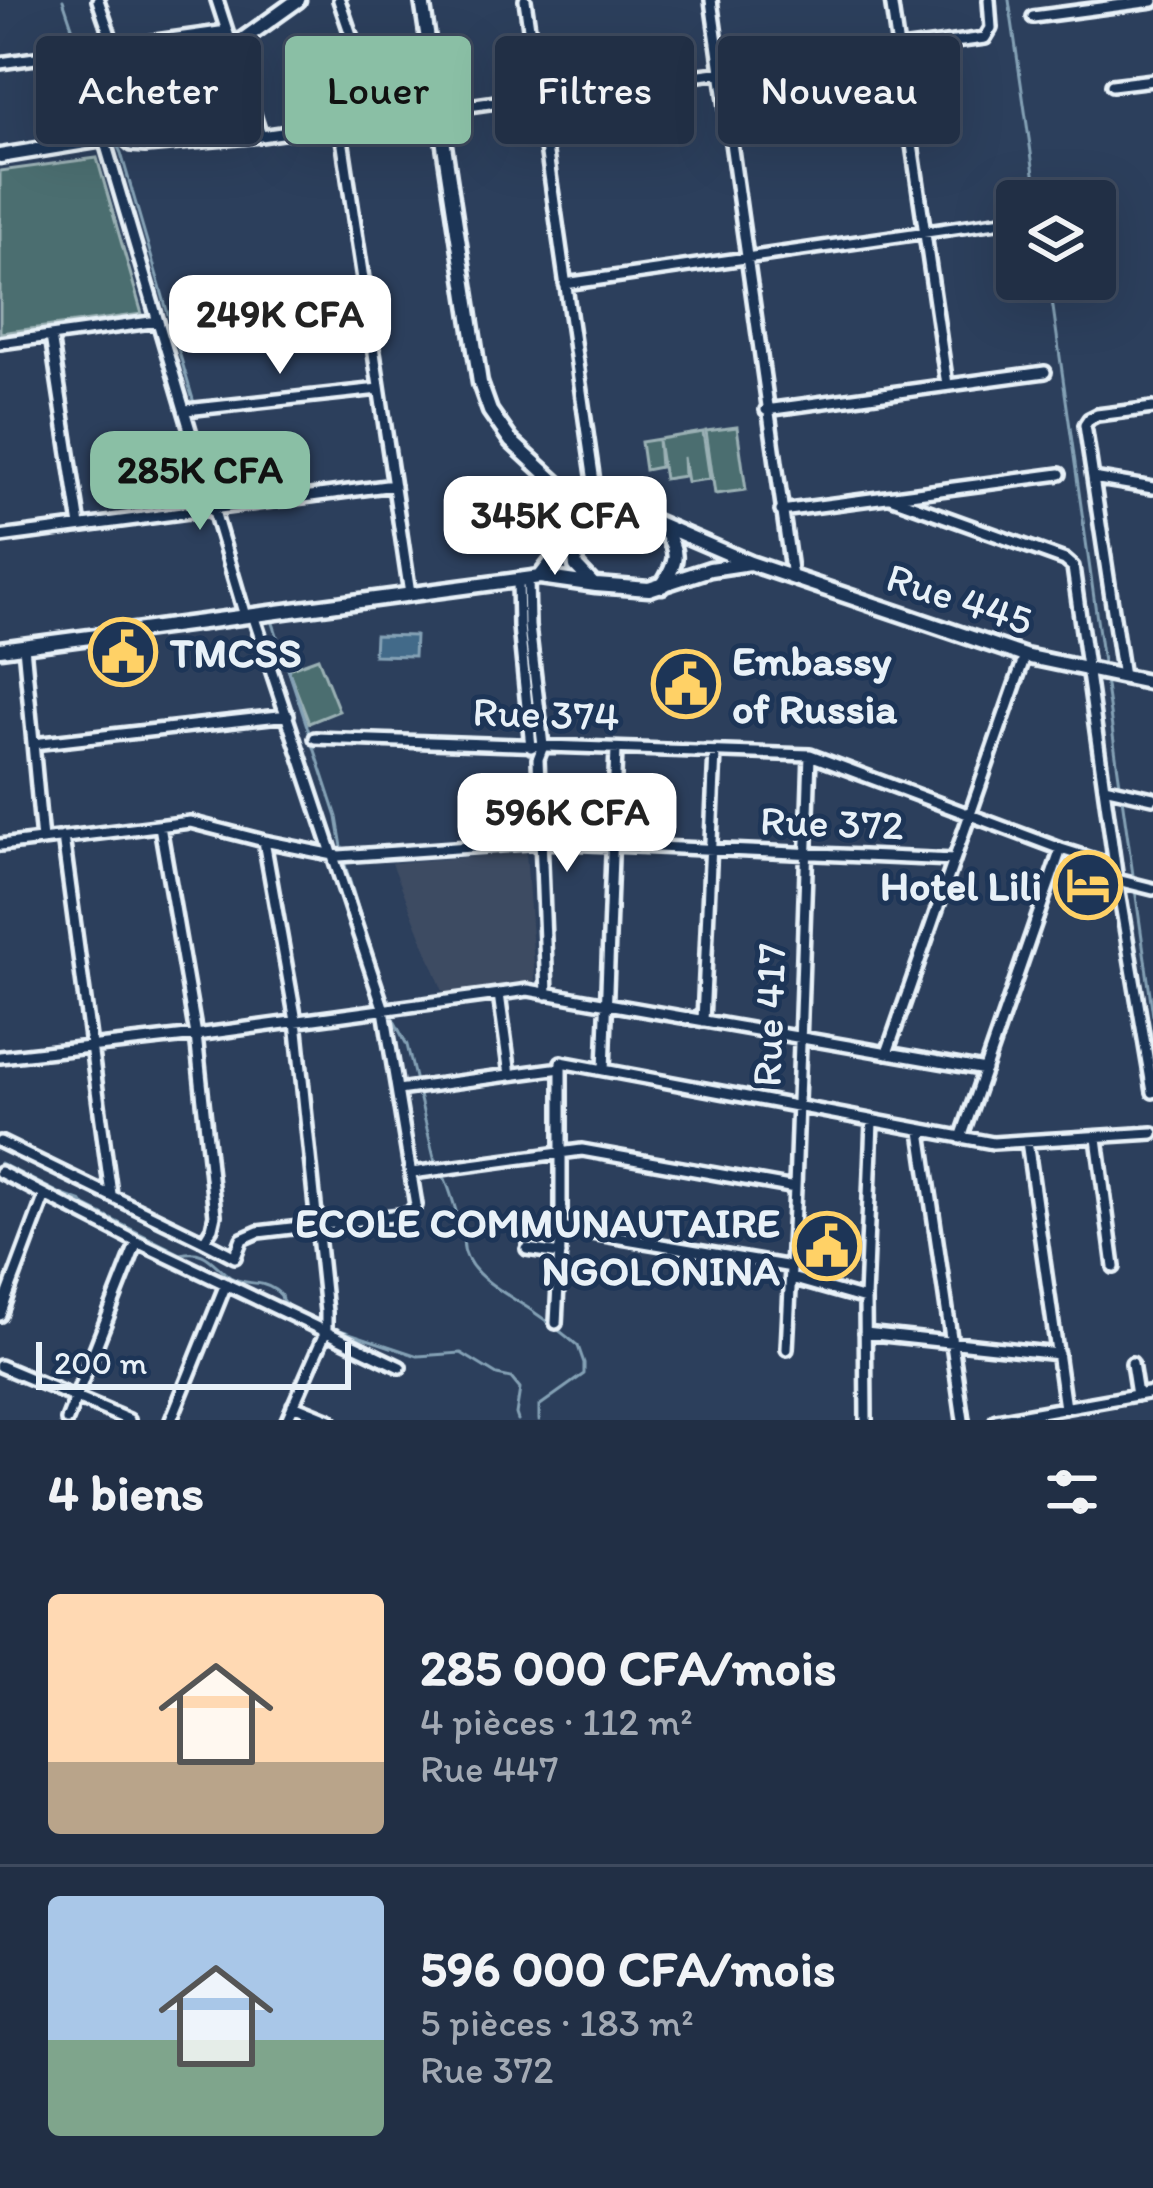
<!DOCTYPE html>
<html lang="fr">
<meta charset="utf-8">
<style>
body{margin:0;font-family:Itim,sans-serif;background:#29374c;color:#f1f3f6;height:100vh;display:flex;flex-direction:column;font-size:45px;white-space:nowrap}
*{box-sizing:border-box;margin:0}
p{font-size:39px;color:#a2a9b3}
.icon{flex:none;width:66px;height:66px;fill:none;stroke:currentColor;stroke-width:2;stroke-linecap:round;stroke-linejoin:round}
.map{position:relative;height:1420px;overflow:hidden}
.details{display:flex;flex-direction:column;background:#212f45;flex:1}
.details>*{flex:none}
.hud{position:absolute;left:36px;top:36px;width:1083px;height:108px;display:flex;gap:24px}
.fabs{position:absolute;left:996px;top:180px;display:grid;gap:24px}
.fabs a{display:grid;place-items:center;width:120px;height:120px;border-radius:12px;background:#212f45;box-shadow:0 12px 48px #0002,0 0 0 3px #3e4a5e;font-size:60px}
.scale{position:absolute;left:36px;bottom:30px;width:315px;box-sizing:border-box;padding-left:12px;border:6px solid #e8f1f8;border-top:0;font-size:33px;line-height:42px;white-space:nowrap;color:#e8f1f8;-webkit-text-stroke:9px #1d3557;paint-order:stroke}
.price{position:absolute;translate:-50% -102px;padding:0 27px;border-radius:24px;background:#fff;color:#222;font-size:39px;line-height:78px;filter:drop-shadow(0 3px 6px #0008)}
.price::after{content:'';position:absolute;left:50%;top:72px;width:36px;height:27px;margin-left:-18px;background:inherit;clip-path:polygon(0 0,100% 0,50% 100%)}
.price.current{background:#8abfa5;color:#111}
ul{padding:0;list-style:none}
li{display:flex;align-items:center;gap:36px;height:300px;padding:0 48px}
li+li{border-top:3px solid #3e4a5e}
li span{display:grid;place-items:center;flex:none;width:336px;height:240px;border-radius:12px;color:#555}
li>.icon{margin-inline-start:auto}
span .icon{width:144px;height:144px;fill:#fffc;stroke-width:1}
li b{font-size:51px}
h2{display:flex;justify-content:space-between;align-items:center;height:144px;padding:0 48px;font-size:51px}
.pill{padding:0 42px;border-radius:12px;background:#212f45;box-shadow:0 12px 48px #0002,0 0 0 3px #3e4a5e;font-size:42px;line-height:108px}
.pill.current{background:#8abfa5;color:#111}
.map>svg:first-child{display:block}
.built{fill:#3d4b62}
.green{fill:#4c6e6f;stroke:#9ab0b4;stroke-width:3}
.water{fill:#426b89;stroke:#84a1b5;stroke-width:3}
.lines{fill:none;stroke-linecap:round;stroke-linejoin:round}
.stream{stroke:#84a1b5;stroke-width:3}
.street-casing{stroke:#e8f1f8;stroke-width:18}
.secondary-casing{stroke:#e8f1f8;stroke-width:21}
.street{stroke:#1d3557;stroke-width:9}
.secondary{stroke:#1d3557;stroke-width:12}
.labels{text-anchor:middle;stroke-width:10;stroke-linejoin:round;paint-order:stroke}
.street-label{font-size:42px;fill:#e8f1f8;stroke:#1d3557}
.poi-label{font-size:42px;font-weight:bold;fill:#e8f1f8;stroke:#1d3557;text-anchor:start}
</style>
<div class="map">
<svg width="1153" height="1420" viewBox="0 0 1153 1420">
<rect width="100%" height="100%" fill="#2c3f5c"/>
<filter id="ink" filterUnits="userSpaceOnUse"><feTurbulence type="fractalNoise" baseFrequency=".00833" numOctaves="2"/><feDisplacementMap in="SourceGraphic" scale="24" xChannelSelector="R" yChannelSelector="G"/><feConvolveMatrix kernelMatrix="1 2 1 2 8 2 1 2 1" color-interpolation-filters="sRGB"/></filter>
<g filter="url(#ink)">
<!-- built -->
<path class="built" d="M526,852L535,981L444,994L392,863Z"/>
<!-- green -->
<path class="green" d="M97,158L142,314L0,333V171Z
M737,427L746,490L715,494L706,431Z
M703,432L710,479L687,482L683,457L684,476L664,479L658,440L660,467L645,470L641,442Z
M318,658L339,711L309,723L288,669Z"/>
<!-- water -->
<path class="water" d="M375,635L415,636L414,656L374,655Z"/>
<g class="lines">
<!-- stream -->
<path class="stream" d="M63,0L79,48
M1009,0L1038,201
M82,58L107,123
M114,138L121,153L194,403
M1049,279L1104,669
M271,617L337,817L345,865L387,1004
M1105,679L1153,1015
M390,1013L407,1045L416,1082
M418,1091L435,1162C451,1183 454,1210 464,1235C457,1271 506,1293 531,1310C547,1321 563,1333 578,1346L584,1363V1374L539,1406V1420
M0,1163L63,1195L82,1202L85,1206L181,1254C206,1248 212,1264 230,1277C244,1286 260,1279 275,1290C288,1300 275,1294 287,1305C296,1313 311,1319 322,1323
M331,1327L418,1356L461,1353L497,1375L511,1378L520,1389L516,1414L518,1420"/>
<!-- street casing -->
<g class="street-casing">
<path id="street" d="M98,0L137,114
M217,0L261,136
M339,0L380,119
M525,0L598,510
M711,0L792,577
M891,0L947,385
M1033,17L1153,1
M0,63L227,31
M1112,85L1153,80
M340,125L410,594
M115,131L132,145L145,146L261,136L538,96L985,38L991,28L989,0
M104,139L245,616
M565,284L1017,219
M51,336L80,526
M0,343L158,321
M186,410L379,389
M766,410L1045,372
M1093,478L1153,488
M890,497L1065,560L1073,567L1117,880L1153,1092
M781,511L1060,474
M0,537L394,485
M528,578L529,626L543,746L538,759L547,994
M518,580L519,626L531,747
M24,646L42,840
M1123,677L1085,425L1089,419L1097,415L1153,408
M315,738L810,755L1061,849L1115,866
M33,744L288,715
M1104,787L1153,798
M63,837L111,1194
M264,841L296,1021L326,1312V1331L287,1420
M0,845L190,822L264,841L339,856L543,842L954,860
M1117,880L1153,889
M499,994L510,1075
M703,1021L715,752
M887,1053L1025,656
M0,1057L196,1035L528,990L985,1070
M604,1070L616,749
M398,1090L561,1068
M921,1131L963,1420
M961,1138L1061,849
M1097,1138L1114,1267
M1027,1141L1065,1408
M0,1142L204,1241L212,1228L215,1215L196,1035L160,826
M0,1172L137,1242L400,1367
M412,1173L582,1150L795,1188
M561,1228L792,1267
M204,1241L235,1257L242,1239L258,1232L409,1214L416,1205L384,1010L253,615
M527,1249L560,1254
M791,1278L865,1299
M0,1315L45,1195
M556,1323L561,1228V1062L993,1143L1153,1133
M865,1333L1058,1354
M787,1349L795,1188L810,755
M1132,1363L1137,1395
M0,1366L129,1420
M293,1405L330,1420
M67,1420L137,1242
M171,1420L226,1284
M866,1420L865,1299L872,1121
M996,1420L1153,1392"/>
</g>
<!-- secondary casing -->
<g class="secondary-casing">
<path id="secondary" d="M422,0L480,383L490,411L511,441L591,515
M0,156L104,139L298,0
M573,539L576,566L592,583
M540,577L583,521L598,510L612,509L641,516L750,563L1025,656L1153,683
M662,586C677,562 680,554 664,529
M0,649L540,577L596,585L649,589L710,569L750,563"/>
</g>
<!-- street -->
<use href="#street" class="street"/>
<!-- secondary -->
<use href="#secondary" class="secondary"/>
</g>
</g>
<!-- icons -->
<defs>
<g id="civic-ring" transform="scale(3.45)"><circle r="9.5" fill="#1d3557" stroke="#ffd166" stroke-width="1.5"/><path d="M-.6-6.5H3V-4.5H.6V-3L4-1V1h2V6H-6V1h2V-1L-.6-3ZM-1.2 2.5V6h2.4V2.5Z" fill="#ffd166"/></g>
<g id="hotel-ring" transform="scale(3.45)"><circle r="9.5" fill="#1d3557" stroke="#ffd166" stroke-width="1.5"/><path d="M-6-4.5h1.5V1H6V5H4.5V3h-9V5H-6ZM-4 0a1.8 1.8 0 1 1 3.6 0ZM.5 0V-2.5h3Q6-2.5 6 0Z" fill="#ffd166"/></g>
</defs>
<g fill-rule="evenodd">
<use href="#civic-ring" x="123" y="652"/>
<use href="#civic-ring" x="686" y="684"/>
<use href="#hotel-ring" x="1088" y="885"/>
<use href="#civic-ring" x="827" y="1246"/>
</g>
<g class="labels">
<!-- street labels -->
<g class="street-label">
<text transform="translate(960 598) rotate(18)" y="15">Rue 445</text>
<text transform="translate(546 713) rotate(2)" y="15">Rue 374</text>
<text transform="translate(832 822) rotate(2)" y="15">Rue 372</text>
<text transform="translate(768 1015) rotate(-88)" y="15">Rue 417</text>
</g>
<!-- poi labels -->
<g class="poi-label">
<text x="170" y="667">TMCSS</text>
<text x="732" y="675">Embassy<tspan x="732" dy="48">of Russia</tspan></text>
<text x="1042" y="900" text-anchor="end">Hotel Lili</text>
<text x="780" y="1237" text-anchor="end">ECOLE COMMUNAUTAIRE<tspan x="780" dy="48">NGOLONINA</tspan></text>
</g>
</g>
</svg>
<div class="fabs">
<a><svg class="icon" aria-label="layers" viewBox="0 0 24 24"><path d="M12 4l9 5-9 5-9-5zM3 14l9 5 9-5"/></svg></a>
</div>
<div class="scale">200 m</div>
<b class="price" style="left:280px;top:377px">249K CFA</b>
<b class="price current" style="left:200px;top:533px">285K CFA</b>
<b class="price" style="left:555px;top:578px">345K CFA</b>
<b class="price" style="left:567px;top:875px">596K CFA</b>
<div class="hud">
<a class="pill">Acheter</a>
<a class="pill current">Louer</a>
<a class="pill">Filtres</a>
<a class="pill">Nouveau</a>
</div>
</div>
<section class="details">
<h2>4 biens<svg class="icon" aria-label="filters" viewBox="0 0 24 24"><path d="M4 7h16M4 17h16"/><circle cx="9" cy="7" r="2"/><circle cx="15" cy="17" r="2"/></svg></h2>
<ul>
<li><span style="background:linear-gradient(#ffd9b3 70%,#b9a48a 0)"><svg class="icon" aria-label="home" viewBox="0 0 24 24"><path d="M3 11l9-7 9 7M6 9v11h12V9"/></svg></span><div><b>285 000 CFA/mois</b><p>4 pièces · 112 m²</p><p>Rue 447</p></div></li>
<li><span style="background:linear-gradient(#a9c7e8 60%,#7fa58c 0)"><svg class="icon" aria-label="home" viewBox="0 0 24 24"><path d="M3 11l9-7 9 7M6 9v11h12V9"/></svg></span><div><b>596 000 CFA/mois</b><p>5 pièces · 183 m²</p><p>Rue 372</p></div></li>
</ul>
</section>
